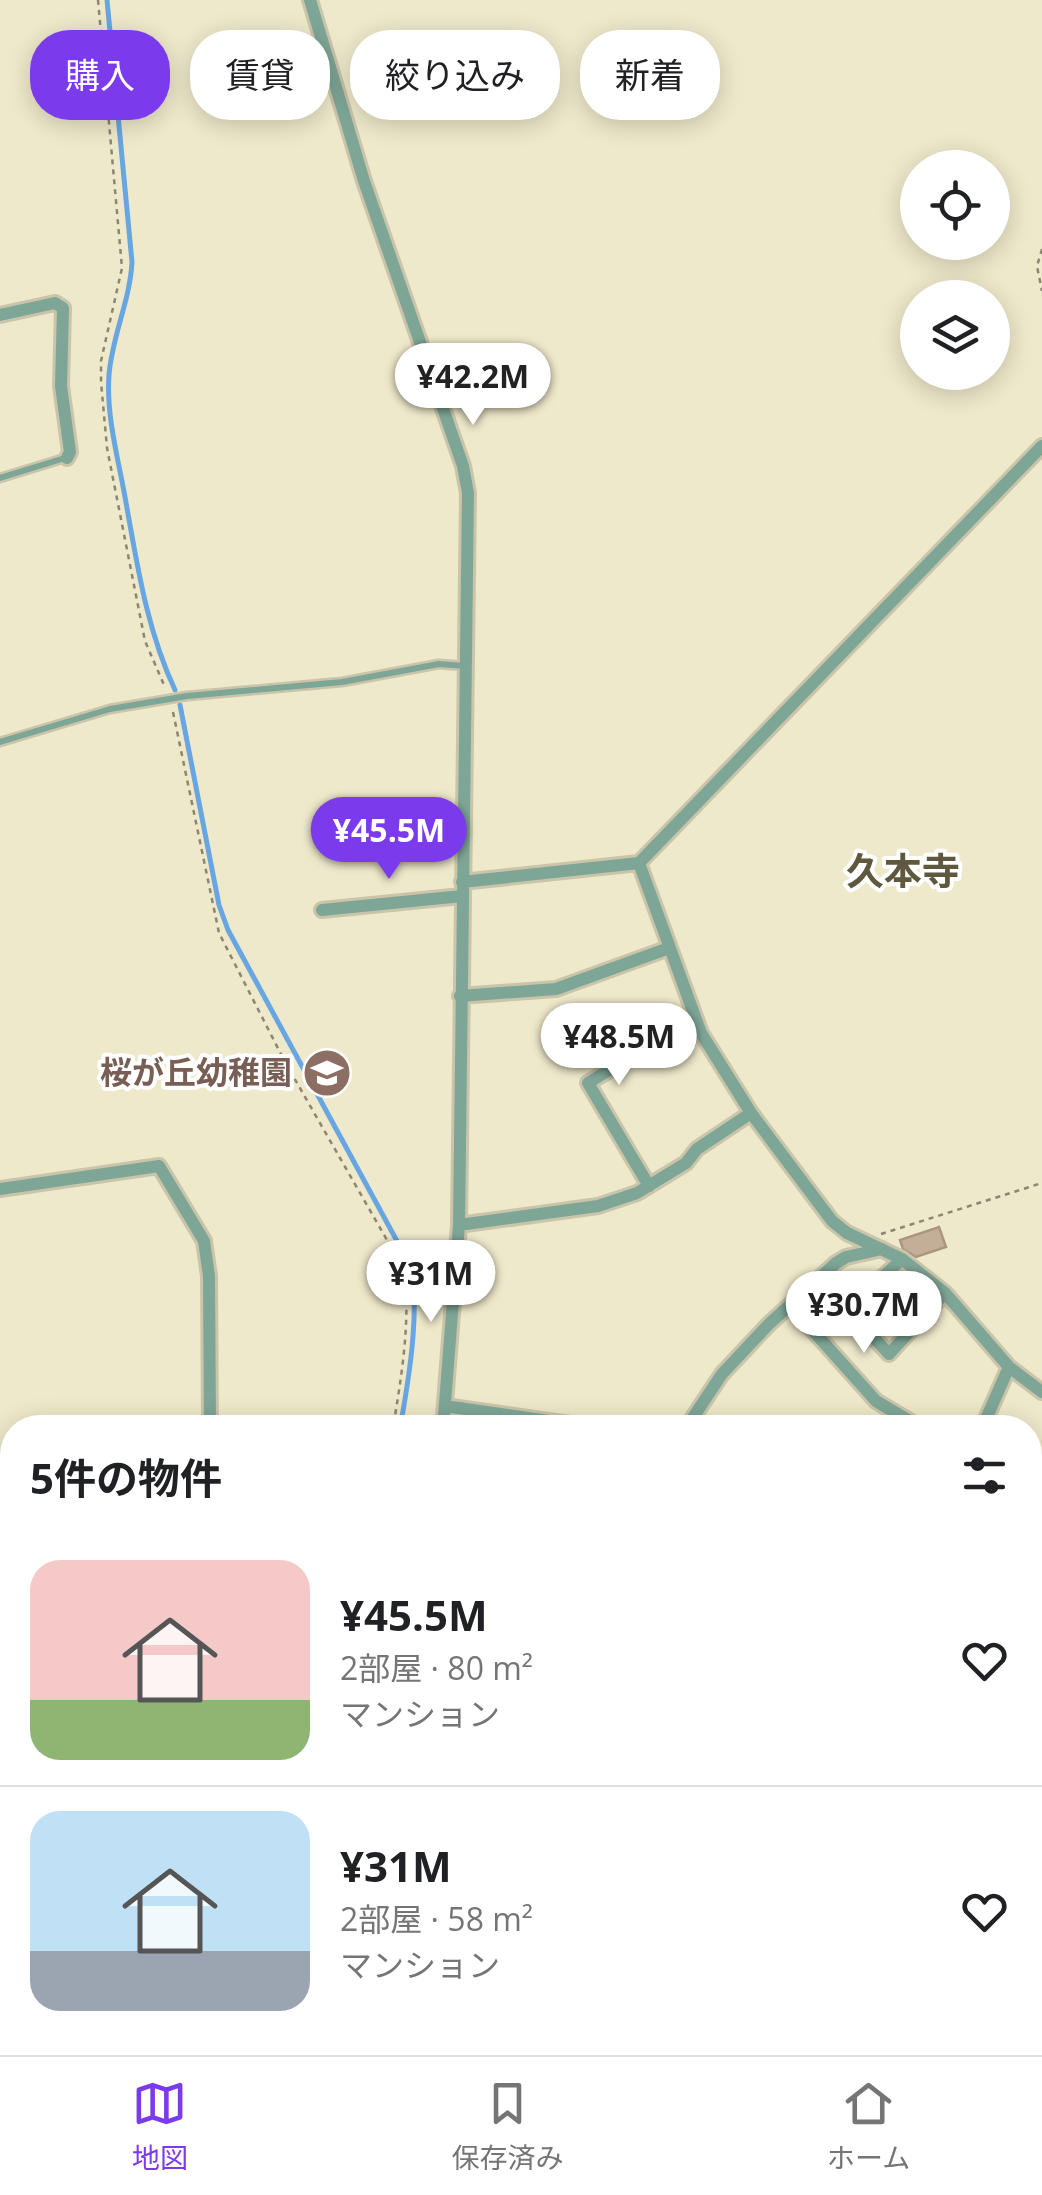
<!DOCTYPE html>
<html lang="ja">
<meta charset="utf-8">
<style>
body{margin:0;font-family:"Open Sans","Noto Sans JP",sans-serif;background:#f6f6f6;color:#202124;height:100vh;display:flex;flex-direction:column;font-size:38px;white-space:nowrap}
*{box-sizing:border-box;margin:0}
p{font-size:32px;color:#757577}
.icon{flex:none;width:55px;height:55px;fill:none;stroke:currentColor;stroke-width:2;stroke-linecap:round;stroke-linejoin:round}
.map{position:relative;flex:1;overflow:hidden}
.details{position:absolute;left:0px;top:1415px;width:1042px;height:640px;display:flex;flex-direction:column;background:#fff;border-radius:40px 40px 0 0;box-shadow:0 5px 25px #0003}
.details>*{flex:none}
.banner{position:absolute;left:30px;top:30px;width:982px;height:90px;display:flex;gap:20px}
.controls{position:absolute;left:900px;top:150px;display:grid;gap:20px}
.controls a{display:grid;place-items:center;width:110px;height:110px;border-radius:50%;background:#fff;box-shadow:0 5px 25px #0003;font-size:50px}
.price{position:absolute;translate:-50% -85px;padding:0 22px;border-radius:35px;background:#fff;color:#222;font-size:32px;line-height:65px;filter:drop-shadow(0 2px 5px #0008)}
.price::after{content:'';position:absolute;left:50%;top:60px;width:30px;height:22px;margin-left:-15px;background:inherit;clip-path:polygon(0 0,100% 0,50% 100%)}
.price.current{background:#7c3aed;color:#fff}
ul{padding:0;list-style:none}
li{display:flex;align-items:center;gap:30px;height:250px;padding:0 30px}
li+li{border-top:2px solid #e0e0e0}
li span{display:grid;place-items:center;flex:none;width:280px;height:200px;border-radius:30px;color:#555}
li>.icon{margin-inline-start:auto}
span .icon{width:120px;height:120px;fill:#fffc;stroke-width:1}
li b{font-size:42px}
h2{display:flex;justify-content:space-between;align-items:center;height:120px;padding:0 30px;font-size:42px}
.tag{padding:0 35px;border-radius:40px;background:#fff;box-shadow:0 5px 25px #0003;font-size:35px;line-height:90px}
.tag.current{background:#7c3aed;color:#fff}
.tabs{display:flex;justify-content:space-around;align-items:center;height:140px;border-top:2px solid #e0e0e0;background:#fff;font-size:28px;color:#757577}
.tabs a{display:grid;justify-items:center;gap:5px}
.tabs .current{color:#7c3aed}
.map>svg:first-child{display:block}
.commercial{fill:#f2d7d7}
.lines{fill:none;stroke-linecap:round;stroke-linejoin:round}
.stream{stroke:#68a6e2;stroke-width:5}
.building{fill:#c3ae97;stroke:#aa9680;stroke-width:2.5}
.service-casing{stroke:#cac5aa;stroke-width:11}
.minor-casing{stroke:#cac5aa;stroke-width:18}
.tertiary-casing{stroke:#cac5aa;stroke-width:20}
.secondary-casing{stroke:#cac5aa;stroke-width:22}
.path{stroke:#8a8671;stroke-width:2.5;stroke-dasharray:5 5;stroke-linecap:butt}
.service{stroke:#7ea696;stroke-width:6}
.minor{stroke:#7ea696;stroke-width:12}
.tertiary{stroke:#7ea696;stroke-width:15}
.secondary{stroke:#47856f;stroke-width:18}
.labels{text-anchor:middle;stroke-width:8;stroke-linejoin:round;paint-order:stroke}
.education-label{font-size:32px;font-weight:bold;fill:#785e54;stroke:#fff;text-anchor:end}
.quarter-label{font-size:38px;font-weight:bold;fill:#5d583e;stroke:#fff}
</style>
<div class="map">
<svg width="1042" height="2055" viewBox="0 0 1042 2055">
<rect width="100%" height="100%" fill="#efe9cb"/>
<!-- commercial -->
<path class="commercial" d="M1030,1578L1042,1584V1826H1030Z
M1030,1869L1042,1870V2055H620L621,2042H1030Z"/>
<g class="lines">
<!-- stream -->
<path class="stream" d="M107,0L132,262C130,301 112,336 109,375C106,415 118,458 125,497C137,563 146,628 175,690
M180,705L219,905L228,930L410,1265C421,1308 408,1384 400,1428
M261,2055L263,2042"/>
</g>
<!-- building -->
<path class="building" d="M939,1227L946,1247L916,1257L903,1249L900,1240Z
M830,2042H1042V2055H829Z"/>
<g class="lines">
<!-- service casing -->
<g class="service-casing">
<path id="service" d="M0,478L65,458
M0,742L110,709L187,696L342,682L439,664L465,666"/>
</g>
<!-- minor casing -->
<g class="minor-casing">
<path id="minor" d="M310,0L364,181L463,466L468,493L459,1225L443,1428
M0,315L55,303L63,308L61,386L70,452L67,458
M639,863L701,1033L751,1113L832,1221L847,1233L902,1259L945,1293L1009,1367L1042,1392
M462,882L639,863L1042,446
M322,910L462,896
M460,996L556,989L669,948
M649,1186L588,1083L695,1017
M0,1189L159,1166L204,1241L209,1276L210,1428
M459,1225L598,1206L637,1193L686,1163L697,1149L751,1113
M902,1259L848,1310L889,1354L945,1293
M790,1305L876,1401L921,1428
M445,1406L598,1428
M686,1428L722,1374L769,1324L836,1263L846,1257L882,1249
M982,1428L1009,1367
M0,1885L12,1886
M476,2042L500,2055
M178,2055L182,2042
M356,2055L363,2042
M534,2055L538,2042"/>
</g>
<!-- tertiary casing -->
<g class="tertiary-casing">
<path id="tertiary" d="M1030,1847L1042,1849
M599,2055L600,2042"/>
</g>
<!-- secondary casing -->
<g class="secondary-casing">
<path id="secondary" d="M0,1682L12,1851
M28,2042L29,2055"/>
</g>
<!-- path -->
<path class="path" d="M98,0L122,268L101,361V382L107,448L145,641L164,685
M1042,249L1037,266L1042,291
M173,712L219,933L285,1062L403,1268C412,1316 401,1379 393,1428
M881,1234L1042,1183
M270,2055L272,2042"/>
<!-- service -->
<use href="#service" class="service"/>
<!-- minor -->
<use href="#minor" class="minor"/>
<!-- tertiary -->
<use href="#tertiary" class="tertiary"/>
<!-- secondary -->
<use href="#secondary" class="secondary"/>
</g>
<!-- icons -->
<defs>
<g id="school-disc" transform="scale(2.5)"><circle r="9.5" fill="#8d6e63" stroke="#fff"/><path d="M0-5L7-2L0 1L-7-2ZM-4 1L0 2.5L4 1V4Q0 6-4 4Z" fill="#fff"/></g>
</defs>
<g fill-rule="evenodd">
<use href="#school-disc" x="327" y="1073"/>
</g>
<g class="labels">
<!-- education labels -->
<g class="education-label">
<text x="292" y="1084">桜が丘幼稚園</text>
</g>
<!-- quarter labels -->
<g class="quarter-label">
<text x="903" y="885">久本寺</text>
</g>
</g>
</svg>
<div class="controls">
<a><svg class="icon" aria-label="locate" viewBox="0 0 24 24"><circle cx="12" cy="12" r="6"/><path d="M12 2v4M12 18v4M2 12h4M18 12h4"/></svg></a>
<a><svg class="icon" aria-label="layers" viewBox="0 0 24 24"><path d="M12 4l9 5-9 5-9-5zM3 14l9 5 9-5"/></svg></a>
</div>
<b class="price" style="left:473px;top:428px">¥42.2M</b>
<b class="price current" style="left:389px;top:882px">¥45.5M</b>
<b class="price" style="left:619px;top:1088px">¥48.5M</b>
<b class="price" style="left:431px;top:1325px">¥31M</b>
<b class="price" style="left:864px;top:1356px">¥30.7M</b>
<div class="banner">
<a class="tag current">購入</a>
<a class="tag">賃貸</a>
<a class="tag">絞り込み</a>
<a class="tag">新着</a>
</div>
<section class="details">
<h2>5件の物件<svg class="icon" aria-label="filters" viewBox="0 0 24 24"><path d="M4 7h16M4 17h16"/><circle cx="9" cy="7" r="2"/><circle cx="15" cy="17" r="2"/></svg></h2>
<ul>
<li><span style="background:linear-gradient(#f6c9c9 70%,#8fb573 0)"><svg class="icon" aria-label="home" viewBox="0 0 24 24"><path d="M3 11l9-7 9 7M6 9v11h12V9"/></svg></span><div><b>¥45.5M</b><p>2部屋 · 80 m²</p><p>マンション</p></div><svg class="icon" aria-label="heart" viewBox="0 0 24 24"><path d="M12 20l-8-8c-3-5 5-10 8-4 3-6 11-1 8 4z"/></svg></li>
<li><span style="background:linear-gradient(#bfe0f5 70%,#9aa5b1 0)"><svg class="icon" aria-label="home" viewBox="0 0 24 24"><path d="M3 11l9-7 9 7M6 9v11h12V9"/></svg></span><div><b>¥31M</b><p>2部屋 · 58 m²</p><p>マンション</p></div><svg class="icon" aria-label="heart" viewBox="0 0 24 24"><path d="M12 20l-8-8c-3-5 5-10 8-4 3-6 11-1 8 4z"/></svg></li>
</ul>
</section>
</div>
<nav class="tabs">
<a class="current"><svg class="icon" aria-label="map" viewBox="0 0 24 24"><path d="M3 6l6-2 6 2 6-2v14l-6 2-6-2-6 2zM9 4v14M15 6v14"/></svg>地図</a>
<a><svg class="icon" aria-label="saved" viewBox="0 0 24 24"><path d="M7 4h10v16l-5-4-5 4z"/></svg>保存済み</a>
<a><svg class="icon" aria-label="home" viewBox="0 0 24 24"><path d="M3 11l9-7 9 7M6 9v11h12V9"/></svg>ホーム</a>
</nav>
